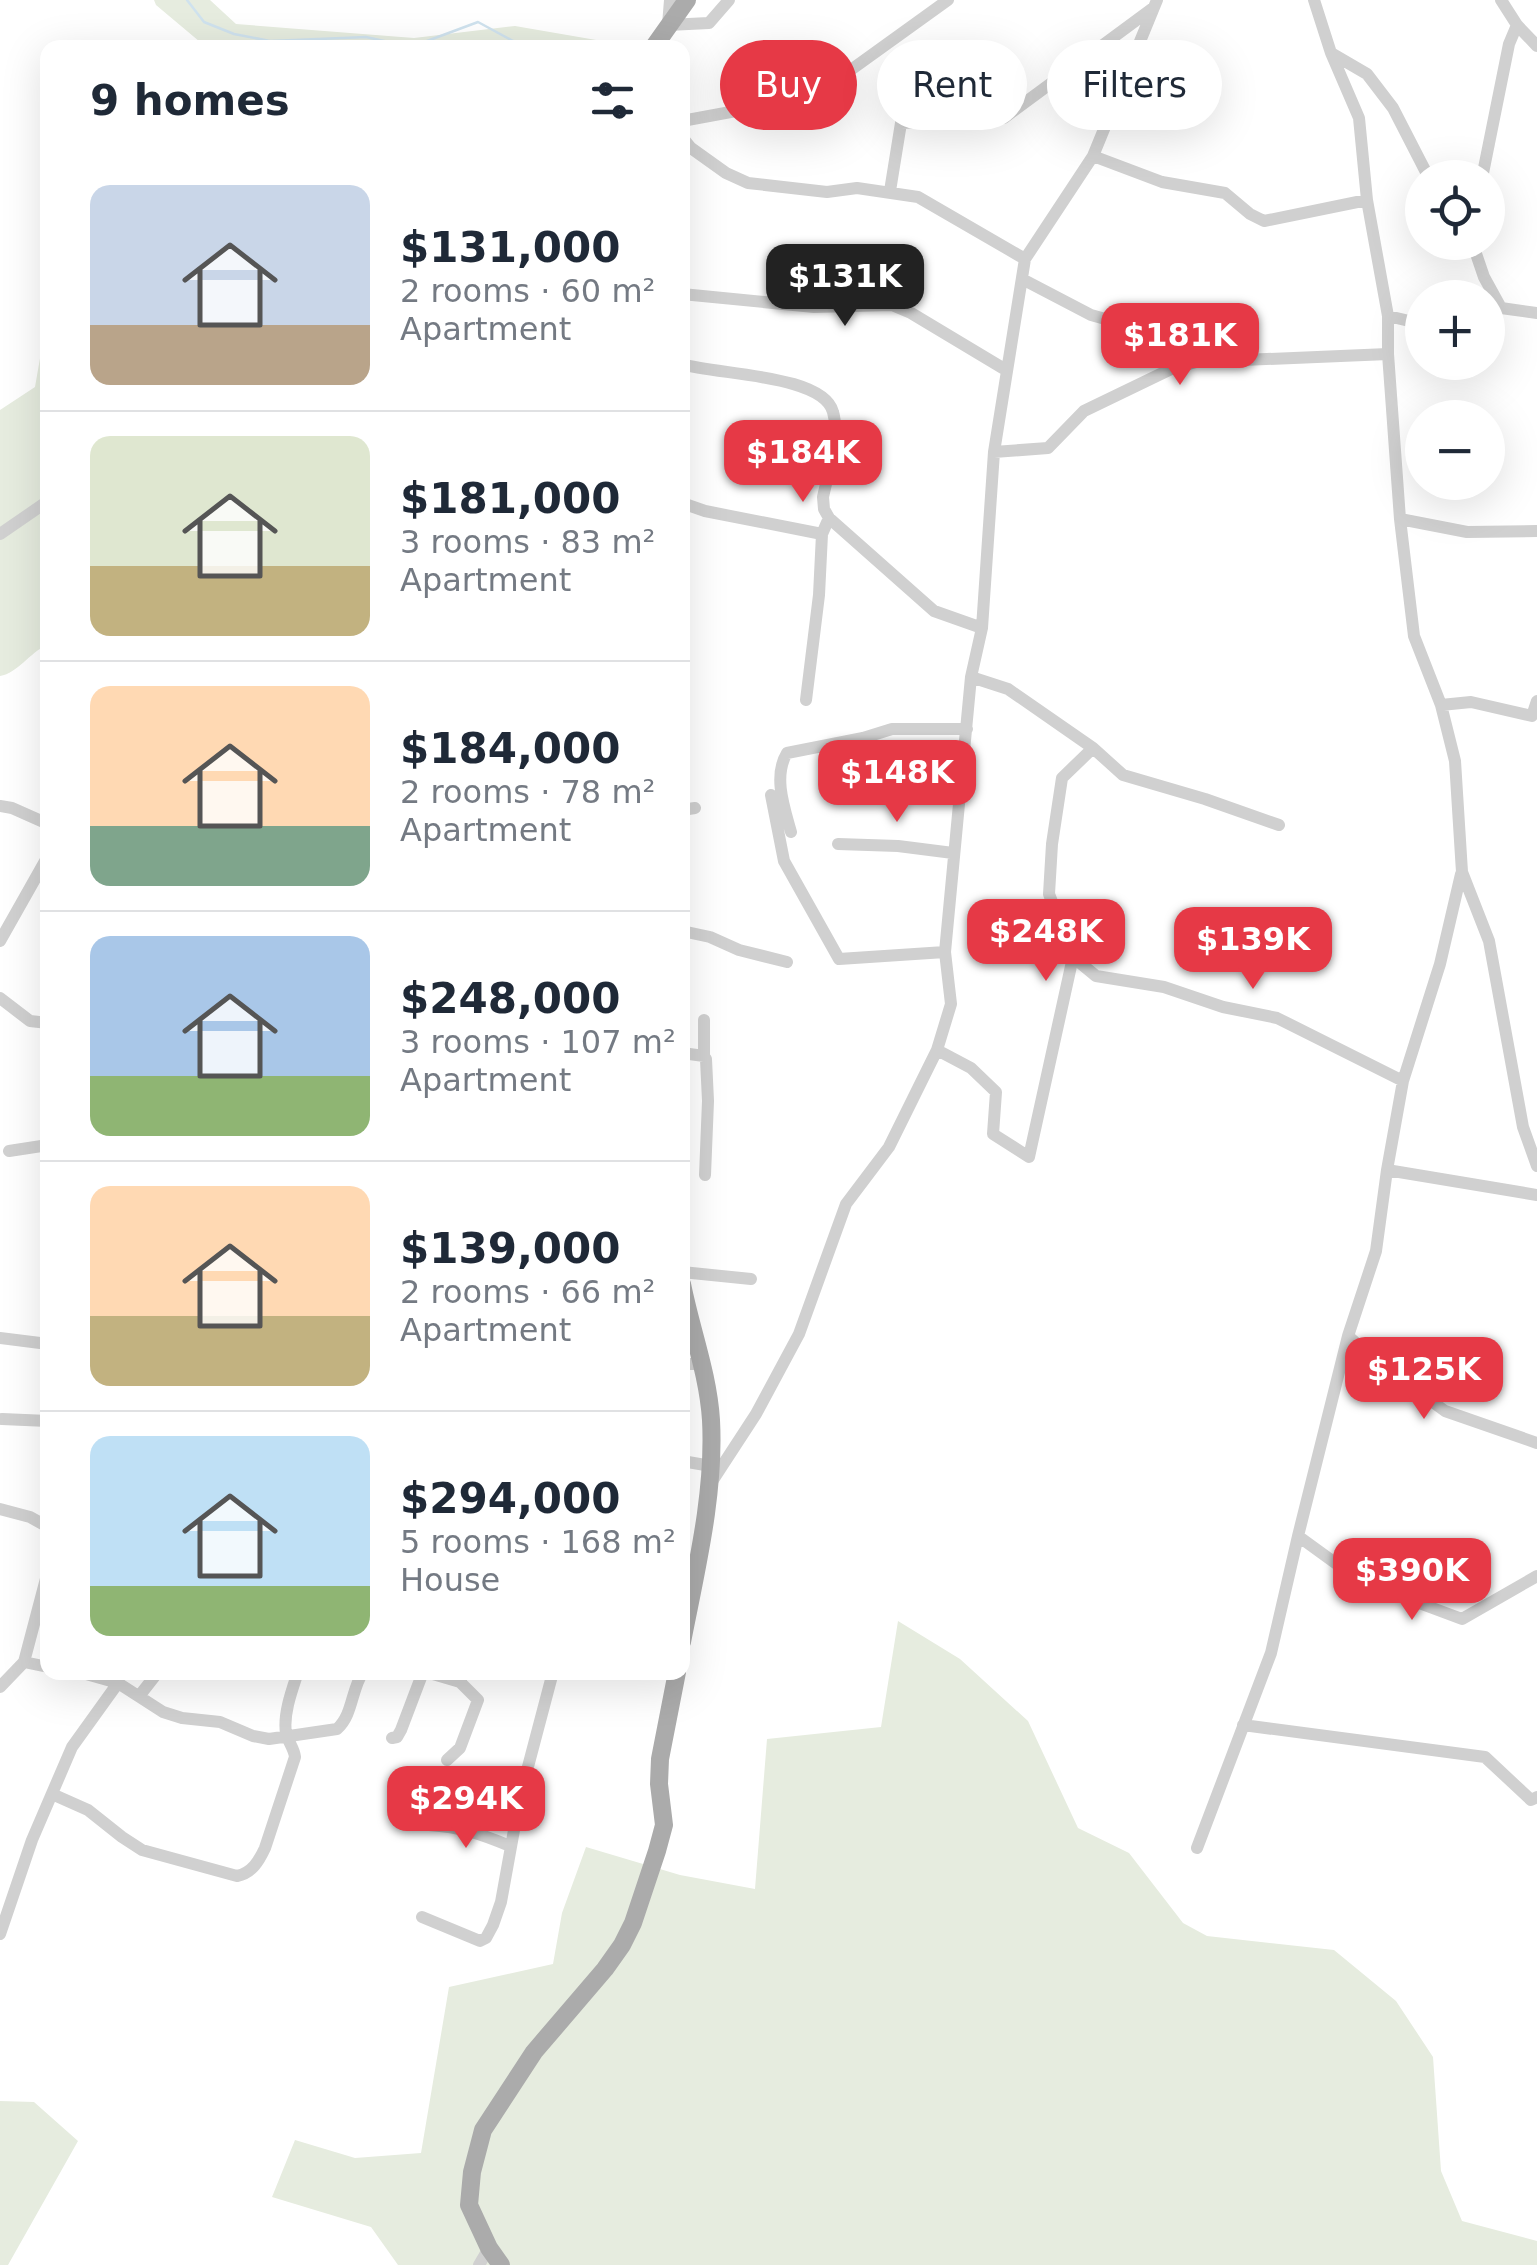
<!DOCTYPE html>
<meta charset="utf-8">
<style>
body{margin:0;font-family:"DejaVu Sans",sans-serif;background:#f2f2f3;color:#1f2937;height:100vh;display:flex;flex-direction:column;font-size:38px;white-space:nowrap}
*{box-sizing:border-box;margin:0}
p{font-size:32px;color:#747a83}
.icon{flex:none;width:55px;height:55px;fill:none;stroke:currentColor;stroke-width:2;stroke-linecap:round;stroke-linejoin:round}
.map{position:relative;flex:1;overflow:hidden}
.drawer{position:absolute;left:40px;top:40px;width:650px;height:1640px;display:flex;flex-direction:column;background:#fff;border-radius:20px;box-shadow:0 10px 40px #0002}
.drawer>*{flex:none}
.top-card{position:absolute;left:720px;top:40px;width:665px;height:90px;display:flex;gap:20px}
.buttons{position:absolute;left:1405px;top:160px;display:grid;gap:20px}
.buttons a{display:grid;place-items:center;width:100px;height:100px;border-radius:50%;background:#fff;box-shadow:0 10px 40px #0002;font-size:50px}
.price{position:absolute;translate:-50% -85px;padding:0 22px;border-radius:20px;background:#e63946;color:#fff;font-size:32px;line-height:65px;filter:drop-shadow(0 2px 5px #0008)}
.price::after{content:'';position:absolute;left:50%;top:60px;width:30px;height:22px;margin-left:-15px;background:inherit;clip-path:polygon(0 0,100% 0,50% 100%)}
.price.selected{background:#222;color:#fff}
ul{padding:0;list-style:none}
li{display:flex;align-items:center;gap:30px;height:250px;padding:0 50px}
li+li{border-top:2px solid #e0e1e3}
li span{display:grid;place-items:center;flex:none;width:280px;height:200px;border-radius:20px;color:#555}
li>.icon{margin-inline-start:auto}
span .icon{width:120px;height:120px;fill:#fffc;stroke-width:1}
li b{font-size:42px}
h2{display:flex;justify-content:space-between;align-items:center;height:120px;padding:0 50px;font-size:42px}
.tag{padding:0 35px;border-radius:45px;background:#fff;box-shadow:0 10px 40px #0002;font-size:35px;line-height:90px}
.tag.selected{background:#e63946;color:#fff}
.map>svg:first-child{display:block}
.green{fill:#e6ecdf}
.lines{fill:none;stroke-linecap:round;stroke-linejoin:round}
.stream{stroke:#cfe2ee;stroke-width:2.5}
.minor{stroke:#d0d0d0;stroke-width:12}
.major{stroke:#ababab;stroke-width:18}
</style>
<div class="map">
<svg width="1537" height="2265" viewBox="0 0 1537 2265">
<rect width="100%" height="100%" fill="#fff"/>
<!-- green -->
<path class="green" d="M154,0H210L236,24L414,38L515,26L602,41L601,48L206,47L156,5Z
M47,318V645C29,653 18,673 0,676V410L35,387Z
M898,1621L960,1659L1028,1721L1078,1828L1129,1853L1183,1923L1207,1936L1334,1950L1396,2001L1433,2057L1441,2171L1462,2221L1537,2241V2265H398L371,2227L272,2197L295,2140L355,2158L421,2153L449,1987L553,1964L562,1913L586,1847L680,1875L755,1889L767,1739L881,1727Z
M0,2101L34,2102L78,2141L8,2265H0Z"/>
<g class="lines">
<!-- stream -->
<path class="stream" d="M187,0L204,22L234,34L270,41L366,37L411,47L478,22L513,41L536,48"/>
<!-- minor -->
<path class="minor" d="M670,0L668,25L709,23L729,0
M1314,0L1331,53L1359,118L1367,200L1388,316V354L1400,519L1414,636L1441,705L1455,761L1462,872L1489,941L1523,1127L1537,1166
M1501,0L1517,25L1537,46
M1331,53L1367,74L1393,108L1429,178
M682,121L736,111L841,77L948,0
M682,137L691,148L726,173L748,183L827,192L857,188L918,197L1025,259
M1093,156L1162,182L1225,193L1250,214L1264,221L1367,200
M1482,178L1509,44L1517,25
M890,191L901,123L1004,118L1153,8
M1472,242L1484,277L1501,308
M1024,280L1091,315L1127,325L1171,369
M682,294L814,307L892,305L911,313L1006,370
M1488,312L1501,308L1537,313
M1388,316L1422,324
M682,364C716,375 823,374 833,412C840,435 828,474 823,497L824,509L829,518L934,611L982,628
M994,452L1048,448L1084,411L1171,369L1196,362L1388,354
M682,503L705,511L822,534
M1400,519L1467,532L1537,531
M0,534L48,501
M971,677L1008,689L1093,748L1123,775L1205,799L1279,825
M806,700L819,595L822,534L829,518
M1441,705L1471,702L1532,716L1537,701
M771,795L784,861L839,959L945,952
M0,806L12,808L48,824
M682,810L695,808
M791,832C784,807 773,776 787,753L863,738L892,729H967
M838,844L898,846L953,853
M682,931L710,937L739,950L787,962
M0,941L48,856
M1073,957L1096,976L1164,987L1223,1007L1277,1018L1403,1081
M0,998L30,1021L48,1023
M704,1020V1056
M937,1050L971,1068L996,1092L993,1134L1029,1157L1073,957L1049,894L1052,844L1062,778L1093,748
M682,1053L704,1056L706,1059L708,1101L705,1175
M9,1151L48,1145
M1387,1170L1537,1195
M682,1272L751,1279
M1348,1336L1378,1362L1445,1411L1537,1443
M0,1338L48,1344
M682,1364H702
M2,1419L48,1421
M682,1461L711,1466
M711,1483L756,1414L799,1334L846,1204L889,1147L937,1050L951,1004L945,952L971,677L982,628L994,452L1025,259L1093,156L1157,0
M0,1509L30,1517L48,1527
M1298,1536L1360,1581L1462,1619L1537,1576
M24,1662L48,1667
M426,1672L460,1682L464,1672
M118,1683L163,1712L182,1718L220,1722L253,1736L269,1739L337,1729C353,1715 351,1690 363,1672
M0,1687L24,1662L48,1571
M140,1695L158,1672
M1243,1725L1485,1757L1531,1800L1537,1797
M392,1738L397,1737L401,1730L423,1672
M447,1760L460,1748L478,1700L460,1682
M52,1794L88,1810L122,1837L142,1850L237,1876C252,1873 259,1861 265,1848L295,1757C294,1748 288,1742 286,1733C283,1714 292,1690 298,1672
M429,1825C461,1827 481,1834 510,1846
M1197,1848L1271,1653L1298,1536L1348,1336L1376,1251L1387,1170L1403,1081L1440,964L1461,874
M422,1917L480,1941L486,1938L493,1925L501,1902L520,1797L553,1672
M0,1934L32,1840L72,1747L118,1683L79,1672
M479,2265L489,2248"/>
<!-- major -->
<path class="major" d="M653,48L687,0
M682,1284C691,1330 708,1373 711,1420C715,1494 696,1570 682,1642
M501,2265L489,2248L469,2205L472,2172L483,2130L534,2052L605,1969L622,1945L633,1923L657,1851L664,1825L659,1784L660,1759L677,1672"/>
</g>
</svg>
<div class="buttons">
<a><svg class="icon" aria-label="locate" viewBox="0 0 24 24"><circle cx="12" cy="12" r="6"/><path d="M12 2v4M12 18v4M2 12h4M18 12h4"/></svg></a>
<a>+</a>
<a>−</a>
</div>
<b class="price selected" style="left:845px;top:329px">$131K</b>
<b class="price" style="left:1180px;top:388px">$181K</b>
<b class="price" style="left:803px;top:505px">$184K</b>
<b class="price" style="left:897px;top:825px">$148K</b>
<b class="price" style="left:1046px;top:984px">$248K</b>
<b class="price" style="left:1253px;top:992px">$139K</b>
<b class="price" style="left:1424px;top:1422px">$125K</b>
<b class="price" style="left:1412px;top:1623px">$390K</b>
<b class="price" style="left:466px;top:1851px">$294K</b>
<div class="top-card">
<a class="tag selected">Buy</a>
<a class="tag">Rent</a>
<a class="tag">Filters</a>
</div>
<section class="drawer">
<h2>9 homes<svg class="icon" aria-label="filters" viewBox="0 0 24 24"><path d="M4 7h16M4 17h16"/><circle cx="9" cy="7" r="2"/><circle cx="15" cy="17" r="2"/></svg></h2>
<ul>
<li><span style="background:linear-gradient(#c9d6e8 70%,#b9a48a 0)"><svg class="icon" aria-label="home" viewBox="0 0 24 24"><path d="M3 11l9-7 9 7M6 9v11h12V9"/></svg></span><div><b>$131,000</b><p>2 rooms · 60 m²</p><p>Apartment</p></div></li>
<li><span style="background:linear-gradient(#dfe7d0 65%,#c2b280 0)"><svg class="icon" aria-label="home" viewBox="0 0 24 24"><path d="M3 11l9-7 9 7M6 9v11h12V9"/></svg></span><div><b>$181,000</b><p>3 rooms · 83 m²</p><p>Apartment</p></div></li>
<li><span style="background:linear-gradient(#ffd9b3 70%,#7fa58c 0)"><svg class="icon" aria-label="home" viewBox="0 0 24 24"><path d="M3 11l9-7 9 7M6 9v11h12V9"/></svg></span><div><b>$184,000</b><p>2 rooms · 78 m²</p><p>Apartment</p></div></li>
<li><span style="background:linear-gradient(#a9c7e8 70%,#8fb573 0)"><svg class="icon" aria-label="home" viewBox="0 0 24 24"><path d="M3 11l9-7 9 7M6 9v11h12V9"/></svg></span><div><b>$248,000</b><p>3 rooms · 107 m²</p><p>Apartment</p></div></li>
<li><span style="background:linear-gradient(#ffd9b3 65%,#c2b280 0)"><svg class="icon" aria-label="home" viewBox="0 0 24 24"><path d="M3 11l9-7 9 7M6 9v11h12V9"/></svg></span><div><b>$139,000</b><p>2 rooms · 66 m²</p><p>Apartment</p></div></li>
<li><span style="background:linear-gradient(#bfe0f5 75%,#8fb573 0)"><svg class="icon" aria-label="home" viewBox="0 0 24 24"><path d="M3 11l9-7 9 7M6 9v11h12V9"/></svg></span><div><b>$294,000</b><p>5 rooms · 168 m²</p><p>House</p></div></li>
</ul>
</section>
</div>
